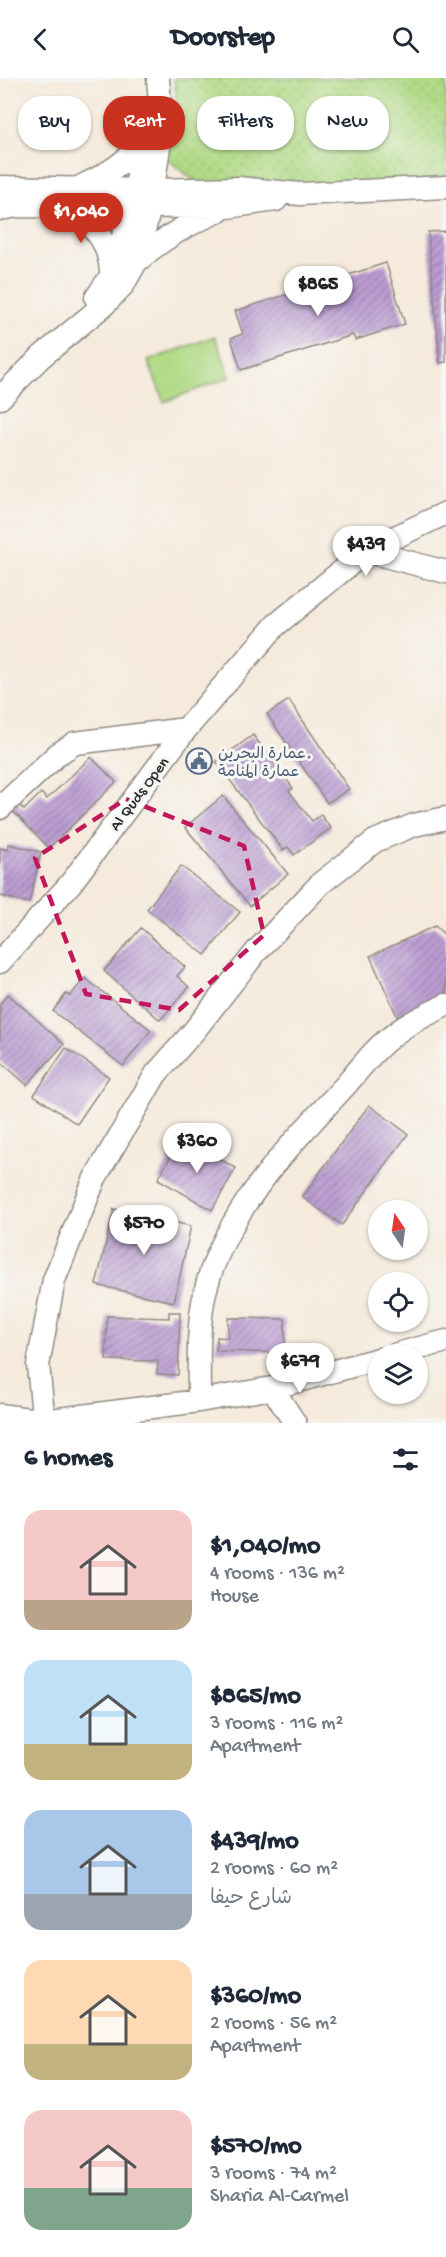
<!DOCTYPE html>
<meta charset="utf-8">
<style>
body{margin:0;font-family:"Gochi Hand","Playpen Sans Arabic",sans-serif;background:#f2f2f3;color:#1f2937;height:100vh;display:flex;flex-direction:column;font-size:22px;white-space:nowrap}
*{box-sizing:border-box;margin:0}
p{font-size:20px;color:#747a83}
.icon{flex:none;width:33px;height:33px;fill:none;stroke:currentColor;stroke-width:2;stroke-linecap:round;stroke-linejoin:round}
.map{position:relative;height:1345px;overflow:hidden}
.panel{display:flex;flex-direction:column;background:#fff;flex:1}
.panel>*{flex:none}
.guide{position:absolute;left:18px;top:18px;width:411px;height:54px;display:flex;gap:12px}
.needle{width:39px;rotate:347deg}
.tools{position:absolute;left:368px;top:1122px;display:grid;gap:12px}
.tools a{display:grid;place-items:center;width:60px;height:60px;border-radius:50%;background:#fff;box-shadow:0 2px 4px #0004;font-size:30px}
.price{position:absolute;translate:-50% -51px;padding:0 14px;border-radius:21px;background:#fff;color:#222;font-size:20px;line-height:39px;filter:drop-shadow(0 2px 3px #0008)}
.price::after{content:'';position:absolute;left:50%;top:36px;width:18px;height:14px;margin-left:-9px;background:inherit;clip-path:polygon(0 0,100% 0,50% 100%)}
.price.current{background:#c8321e;color:#fff}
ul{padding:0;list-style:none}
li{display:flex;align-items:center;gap:18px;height:150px;padding:0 24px}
li span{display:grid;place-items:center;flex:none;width:168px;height:120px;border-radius:18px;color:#555}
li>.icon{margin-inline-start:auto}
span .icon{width:72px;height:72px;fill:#fffc;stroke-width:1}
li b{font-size:26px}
h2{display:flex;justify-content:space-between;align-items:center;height:72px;padding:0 24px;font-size:26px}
.chip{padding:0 21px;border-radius:24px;background:#fff;box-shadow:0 2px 4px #0004;font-size:21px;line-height:54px}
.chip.current{background:#c8321e;color:#fff}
header{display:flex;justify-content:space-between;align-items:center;height:78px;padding:0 24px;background:#fff;font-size:27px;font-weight:800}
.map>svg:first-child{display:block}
.park{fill:url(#park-dots);stroke:#6e8258;stroke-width:1.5}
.pitch{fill:#b0da85;stroke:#6e8258;stroke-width:1.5}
.building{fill:url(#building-hatch)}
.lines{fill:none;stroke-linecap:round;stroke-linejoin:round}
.street-casing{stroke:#908a83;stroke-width:25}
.street{stroke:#fff;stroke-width:22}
.marked{fill:none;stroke:#c2185b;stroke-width:4.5;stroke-dasharray:12 8;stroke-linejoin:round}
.labels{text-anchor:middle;stroke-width:6;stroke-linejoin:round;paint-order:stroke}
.service-label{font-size:16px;fill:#4e5e75;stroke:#f6f6f2;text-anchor:start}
.street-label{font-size:16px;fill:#2b2b2b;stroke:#f6f6f2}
</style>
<header><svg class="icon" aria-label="back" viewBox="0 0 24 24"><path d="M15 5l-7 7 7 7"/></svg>Doorstep<svg class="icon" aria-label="search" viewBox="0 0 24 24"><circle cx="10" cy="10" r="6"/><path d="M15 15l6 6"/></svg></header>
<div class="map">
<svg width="446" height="1345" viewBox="0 0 446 1345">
<defs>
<pattern id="park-dots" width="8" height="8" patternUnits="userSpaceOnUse" patternTransform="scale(1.5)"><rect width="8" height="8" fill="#b0da85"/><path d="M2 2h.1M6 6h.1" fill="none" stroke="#98bb73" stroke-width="1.8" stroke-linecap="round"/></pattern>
<pattern id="building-hatch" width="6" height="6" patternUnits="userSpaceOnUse" patternTransform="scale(1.5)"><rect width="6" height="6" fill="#bb9cd2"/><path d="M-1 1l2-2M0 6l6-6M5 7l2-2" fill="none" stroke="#987fab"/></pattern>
</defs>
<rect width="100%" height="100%" fill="#f6f6f2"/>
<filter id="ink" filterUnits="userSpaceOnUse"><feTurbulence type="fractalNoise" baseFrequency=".0167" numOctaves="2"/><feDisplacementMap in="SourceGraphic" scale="12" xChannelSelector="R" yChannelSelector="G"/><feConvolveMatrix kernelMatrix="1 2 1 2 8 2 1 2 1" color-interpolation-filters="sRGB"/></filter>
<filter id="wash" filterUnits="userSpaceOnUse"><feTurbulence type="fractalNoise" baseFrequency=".008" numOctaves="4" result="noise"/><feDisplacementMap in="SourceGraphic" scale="24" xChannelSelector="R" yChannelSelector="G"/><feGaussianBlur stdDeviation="1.35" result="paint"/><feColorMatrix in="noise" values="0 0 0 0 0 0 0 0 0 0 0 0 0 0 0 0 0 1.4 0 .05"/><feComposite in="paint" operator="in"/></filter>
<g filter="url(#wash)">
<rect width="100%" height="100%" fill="#f5eadb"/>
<!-- park -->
<path class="park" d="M174,0H446V108L204,111L163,77L160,63L178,36Z"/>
<!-- pitch -->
<path class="pitch" d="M215,258L230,299L164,324L148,283Z"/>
<g id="blocks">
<!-- building -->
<path class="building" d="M446,153V284L440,285L428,154Z
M386,185L405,246L355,262L353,257L241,292L231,260L243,256L235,233Z
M289,622L349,711L327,725L267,636Z
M253,657L293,710L289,713L312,743L321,737L331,750L294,777L288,769L283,772L216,684Z
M91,679L116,704L49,770L7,727L13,721L24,732L41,715L47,721Z
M223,718L288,796L250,828L185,749Z
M9,766L41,774L29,825L0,818V770L8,772Z
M181,788L240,834L205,877L147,831Z
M435,848L446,858V919L398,940L370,878Z
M141,850L185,889L177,898L189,909L160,942L104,893Z
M85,900L151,952L123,988L53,933L66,916L70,918Z
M8,916L64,966L27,1007L0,983V926Z
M66,970L109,999L77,1046L34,1017Z
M369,1027L408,1056L342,1147L302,1119Z
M182,1059L236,1090L212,1132L158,1101Z
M114,1131L191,1148L174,1224L96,1207Z
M169,1234H180L178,1297L157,1296L158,1283L106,1282L107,1238L169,1240Z
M228,1240L285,1241V1275L216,1273L217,1259L228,1260Z"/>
</g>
</g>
<g filter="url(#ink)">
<use href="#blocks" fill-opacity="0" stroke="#908a83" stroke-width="1.5"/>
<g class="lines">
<!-- street casing -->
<g class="street-casing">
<path id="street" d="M82,108C108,96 127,84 145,62
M0,109L152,112L238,110L300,116L446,109
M62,129C91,145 108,158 111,193
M0,131L18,128L228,129L276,122
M136,184C163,160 186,147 219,133
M96,220L111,198L132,129L146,58
M0,320L41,279L105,226L123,207L136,184L150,129L162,49L158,0
M366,473L446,494
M0,730L58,676L75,665L186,651
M0,884L71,805L186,651L276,547L366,473L446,435
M397,1276L446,1263
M272,1310L295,1345
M199,1323C199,1286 197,1250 205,1214C225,1133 289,1068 344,1009C359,992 373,972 391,959C407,945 427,937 446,927
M0,1337L43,1343L199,1323L272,1310L378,1281
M44,1345L38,1287L54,1202L95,1100L156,996L194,953L256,874L321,805L375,763L414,747L446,740"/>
</g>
<!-- street -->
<use href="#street" class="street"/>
</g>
</g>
<!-- marked area -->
<path class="marked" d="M126,721L244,768L264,857L179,932L86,916L35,780Z"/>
<!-- icons -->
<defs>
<g id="civic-ring" transform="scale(1.35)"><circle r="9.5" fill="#f6f6f2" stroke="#5c6f8a" stroke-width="1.5"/><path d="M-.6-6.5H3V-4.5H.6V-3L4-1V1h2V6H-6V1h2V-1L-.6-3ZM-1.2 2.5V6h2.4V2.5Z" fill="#5c6f8a"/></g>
</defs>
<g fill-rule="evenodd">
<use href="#civic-ring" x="199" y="683"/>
</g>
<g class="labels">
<!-- service labels -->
<g class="service-label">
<text x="218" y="680">عمارة البحرين.<tspan x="218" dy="18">عمارة المنامة</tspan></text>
</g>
<!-- street labels -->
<g class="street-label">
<text transform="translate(138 715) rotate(-53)" y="6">Al Quds Open</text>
</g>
</g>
</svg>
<div class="tools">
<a><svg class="needle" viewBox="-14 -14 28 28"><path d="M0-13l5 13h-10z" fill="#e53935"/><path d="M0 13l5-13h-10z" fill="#747a83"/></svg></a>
<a><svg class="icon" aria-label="locate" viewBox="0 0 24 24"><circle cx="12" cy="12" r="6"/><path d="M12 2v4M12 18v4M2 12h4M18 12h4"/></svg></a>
<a><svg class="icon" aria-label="layers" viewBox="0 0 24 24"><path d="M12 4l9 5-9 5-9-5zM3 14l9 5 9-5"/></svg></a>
</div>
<b class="price current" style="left:81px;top:166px">$1,040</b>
<b class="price" style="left:318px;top:239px">$865</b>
<b class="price" style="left:366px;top:499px">$439</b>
<b class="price" style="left:197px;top:1096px">$360</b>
<b class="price" style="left:144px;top:1178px">$570</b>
<b class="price" style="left:300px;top:1316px">$679</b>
<div class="guide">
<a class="chip">Buy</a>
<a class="chip current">Rent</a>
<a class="chip">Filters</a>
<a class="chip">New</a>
</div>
</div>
<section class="panel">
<h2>6 homes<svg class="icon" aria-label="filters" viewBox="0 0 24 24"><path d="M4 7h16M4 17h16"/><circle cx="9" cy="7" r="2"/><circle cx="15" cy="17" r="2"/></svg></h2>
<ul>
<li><span style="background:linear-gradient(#f6c9c9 75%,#b9a48a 0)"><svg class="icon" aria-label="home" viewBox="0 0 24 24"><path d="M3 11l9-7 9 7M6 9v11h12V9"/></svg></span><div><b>$1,040/mo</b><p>4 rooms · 136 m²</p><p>House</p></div></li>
<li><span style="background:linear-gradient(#bfe0f5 70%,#c2b280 0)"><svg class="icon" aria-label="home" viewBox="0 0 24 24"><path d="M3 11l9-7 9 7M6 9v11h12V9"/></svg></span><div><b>$865/mo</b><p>3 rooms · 116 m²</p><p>Apartment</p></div></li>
<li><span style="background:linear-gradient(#a9c7e8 70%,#9aa5b1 0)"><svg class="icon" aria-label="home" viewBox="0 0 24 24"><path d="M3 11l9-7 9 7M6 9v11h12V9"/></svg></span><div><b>$439/mo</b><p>2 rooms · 60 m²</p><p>شارع حيفا</p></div></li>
<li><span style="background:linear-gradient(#ffd9b3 70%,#c2b280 0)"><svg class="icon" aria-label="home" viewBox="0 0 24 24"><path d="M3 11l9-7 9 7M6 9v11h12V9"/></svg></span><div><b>$360/mo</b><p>2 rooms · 56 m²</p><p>Apartment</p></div></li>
<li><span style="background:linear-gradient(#f6c9c9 65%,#7fa58c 0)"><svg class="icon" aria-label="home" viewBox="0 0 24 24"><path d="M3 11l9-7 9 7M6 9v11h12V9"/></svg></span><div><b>$570/mo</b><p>3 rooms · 74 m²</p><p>Sharia Al-Carmel</p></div></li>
</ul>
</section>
